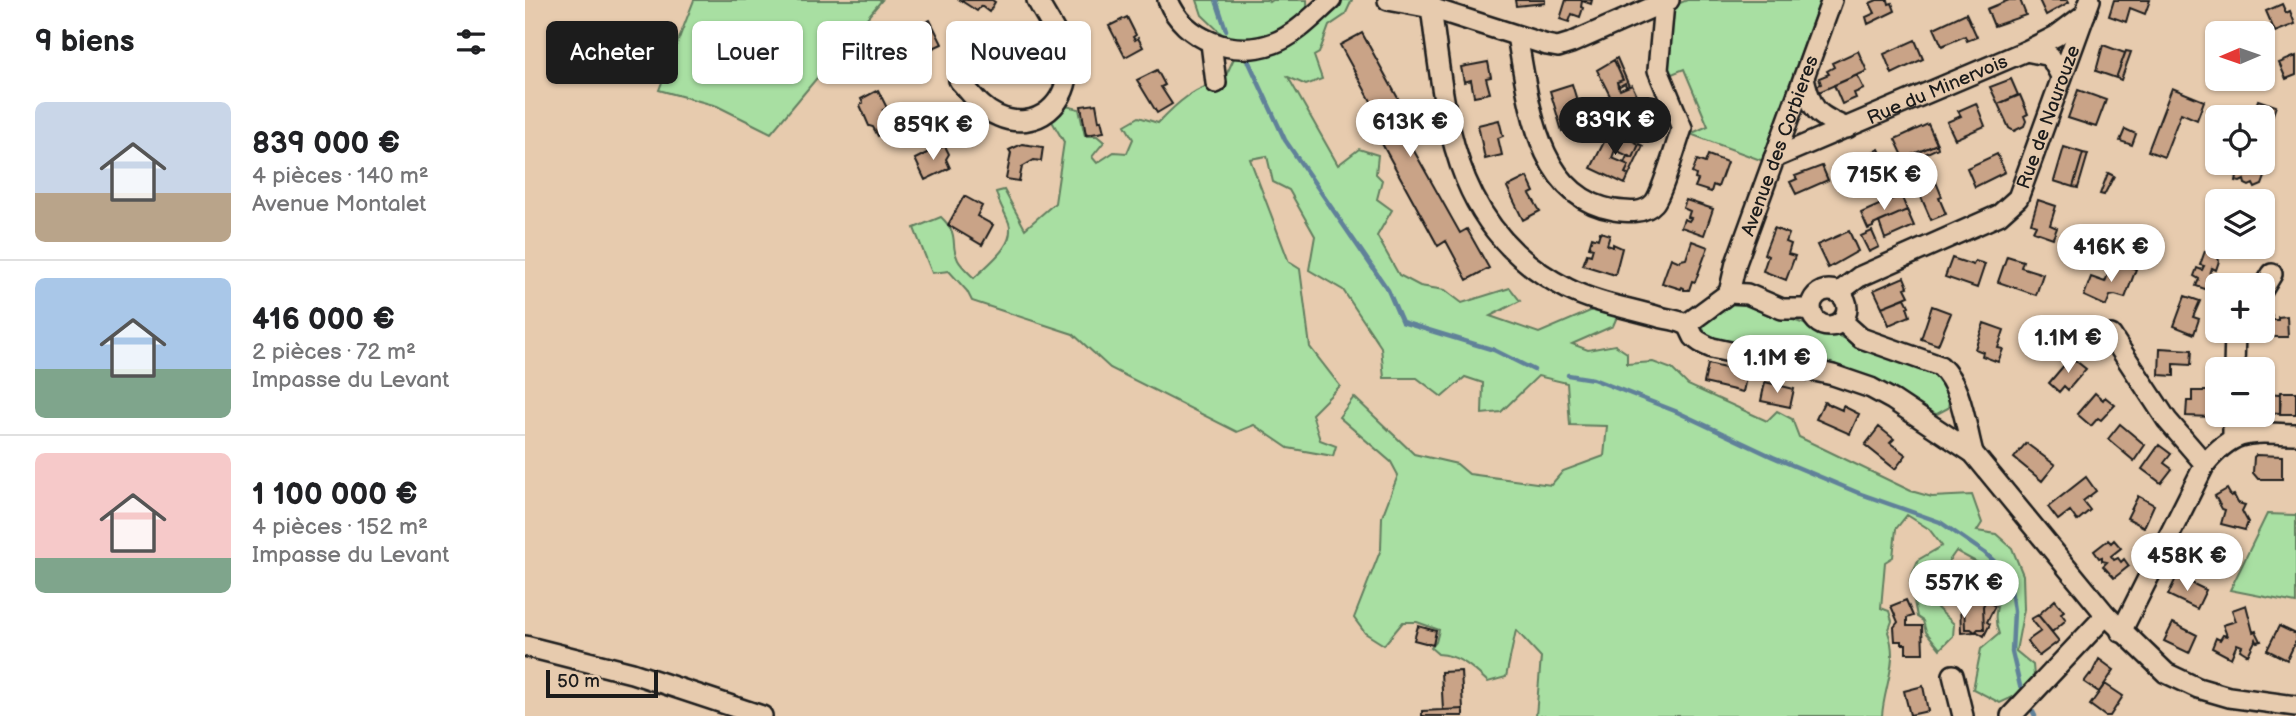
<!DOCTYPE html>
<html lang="fr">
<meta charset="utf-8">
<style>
body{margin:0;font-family:"Balsamiq Sans",sans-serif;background:#f2f2f2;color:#202124;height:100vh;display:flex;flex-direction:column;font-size:26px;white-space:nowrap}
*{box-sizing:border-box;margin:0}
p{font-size:23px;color:#757577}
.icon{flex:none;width:38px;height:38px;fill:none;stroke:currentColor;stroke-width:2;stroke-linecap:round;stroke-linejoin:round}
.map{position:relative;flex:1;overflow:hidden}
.drawer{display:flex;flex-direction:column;background:#fff;width:525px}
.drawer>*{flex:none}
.hud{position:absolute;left:21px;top:21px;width:665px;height:63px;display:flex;gap:14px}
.needle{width:46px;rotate:268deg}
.tools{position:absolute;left:1680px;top:21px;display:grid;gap:14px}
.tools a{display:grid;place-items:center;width:70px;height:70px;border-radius:10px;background:#fff;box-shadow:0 2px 5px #0004;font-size:35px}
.scale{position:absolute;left:21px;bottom:18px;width:112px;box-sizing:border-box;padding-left:7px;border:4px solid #1c1c1c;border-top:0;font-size:19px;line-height:24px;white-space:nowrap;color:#1c1c1c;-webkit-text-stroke:5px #e7cbae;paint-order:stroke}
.price{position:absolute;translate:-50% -60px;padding:0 16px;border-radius:24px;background:#fff;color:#222;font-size:23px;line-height:46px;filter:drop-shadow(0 2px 4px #0008)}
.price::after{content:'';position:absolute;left:50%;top:42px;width:21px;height:16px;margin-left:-10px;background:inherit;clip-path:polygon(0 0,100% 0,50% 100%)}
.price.selected{background:#1c1c1c;color:#fff}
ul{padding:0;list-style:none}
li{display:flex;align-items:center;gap:21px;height:175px;padding:0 35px}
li+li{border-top:2px solid #e0e0e0}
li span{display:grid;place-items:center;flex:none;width:196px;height:140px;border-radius:10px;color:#555}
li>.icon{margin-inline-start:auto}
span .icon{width:84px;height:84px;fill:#fffc;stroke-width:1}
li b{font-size:30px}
h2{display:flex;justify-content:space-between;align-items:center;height:84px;padding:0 35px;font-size:30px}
.pill{padding:0 24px;border-radius:10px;background:#fff;box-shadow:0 2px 5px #0004;font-size:24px;line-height:63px}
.pill.selected{background:#1c1c1c;color:#fff}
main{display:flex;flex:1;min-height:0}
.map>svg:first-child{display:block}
.green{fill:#a8dfa2;stroke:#627e5f;stroke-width:2}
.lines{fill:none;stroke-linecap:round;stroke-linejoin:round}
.stream{stroke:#608199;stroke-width:4.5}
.building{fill:#c9a387;stroke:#1c1c1c;stroke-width:2}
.minor-casing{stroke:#1c1c1c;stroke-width:24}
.minor{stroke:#e7cbae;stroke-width:19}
.labels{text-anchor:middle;stroke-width:7;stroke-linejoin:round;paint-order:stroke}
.street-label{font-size:19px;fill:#1c1c1c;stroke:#e7cbae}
</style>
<main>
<section class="drawer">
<h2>9 biens<svg class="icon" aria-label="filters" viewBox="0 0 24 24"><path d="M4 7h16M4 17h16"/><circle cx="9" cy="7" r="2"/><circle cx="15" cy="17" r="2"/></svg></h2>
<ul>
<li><span style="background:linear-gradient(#c9d6e8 65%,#b9a48a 0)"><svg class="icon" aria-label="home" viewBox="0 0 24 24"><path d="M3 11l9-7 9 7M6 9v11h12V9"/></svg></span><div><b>839 000 €</b><p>4 pièces · 140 m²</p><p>Avenue Montalet</p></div></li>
<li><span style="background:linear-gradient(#a9c7e8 65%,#7fa58c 0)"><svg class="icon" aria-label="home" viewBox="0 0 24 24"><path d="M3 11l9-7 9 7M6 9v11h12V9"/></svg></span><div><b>416 000 €</b><p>2 pièces · 72 m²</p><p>Impasse du Levant</p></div></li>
<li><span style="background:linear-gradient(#f6c9c9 75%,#7fa58c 0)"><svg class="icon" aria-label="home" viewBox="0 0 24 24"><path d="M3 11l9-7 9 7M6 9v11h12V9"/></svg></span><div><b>1 100 000 €</b><p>4 pièces · 152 m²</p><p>Impasse du Levant</p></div></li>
</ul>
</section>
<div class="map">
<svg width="1771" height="716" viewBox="0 0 1771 716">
<rect width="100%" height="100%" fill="#e7cbae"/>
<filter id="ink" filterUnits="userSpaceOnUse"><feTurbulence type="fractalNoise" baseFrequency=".0143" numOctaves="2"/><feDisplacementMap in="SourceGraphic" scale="14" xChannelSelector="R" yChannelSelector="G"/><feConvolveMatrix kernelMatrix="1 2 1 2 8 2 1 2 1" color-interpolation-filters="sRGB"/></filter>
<g filter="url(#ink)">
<!-- green -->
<path class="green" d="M169,0H357L246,133L192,106L134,90Z
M672,0H743L744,2L747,0H782L783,29L803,0H827L820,15L804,26L794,53L789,56L797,79L781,85L763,77L813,165L834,149L853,155L851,174L857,180L852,199L867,210L852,236L874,275L895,286L920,290L937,303L985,288L995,301L965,316L1014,333L1077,306L1095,310L1088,326L1047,344L1063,350L1090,345L1102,353V364L1128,362L1147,369L1163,385L1242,421L1252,411L1267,419L1274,437L1386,491L1407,497L1447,495L1457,523L1452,531L1471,534L1487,548L1498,575L1499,609L1491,651L1508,665L1510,687L1475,703L1448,689L1456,649L1474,634C1464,609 1480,598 1475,575L1431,551L1417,571L1432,575L1429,587L1412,608L1429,624L1428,636L1415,649L1401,632L1398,621L1392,617L1385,580L1393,560L1417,546L1404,529L1382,515L1371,529L1368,557L1360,562L1356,608L1364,611L1367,621L1363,632C1374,662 1359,686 1357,716H1011L1016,657L991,630L981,677L963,682C948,668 934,655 913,654L906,648L911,642L914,630L892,622H878L859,645L840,633L829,618L856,549L857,517L873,475L866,462L814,417L829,397L889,454L932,464L944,474L1026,485L1038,471L1079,456L1082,426L1045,425L1042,383L1013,376L976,412L957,414L958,383L940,377L917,397L892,378H859L856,347L818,290L784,270L790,236L764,190L748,182L742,156L725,159L764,262L775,269L785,347L815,386L787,414L795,440L811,446L808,456L763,448L729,425L712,432L585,368L548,334L447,301L442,291L424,271L407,273L389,228L416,217C436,236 424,243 433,260C436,266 444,273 449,278C463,264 491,245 484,223C480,212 474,204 471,192L479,190L500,229L530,203L539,142L525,118L541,106L554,109L560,136H572L579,142L567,157L572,163L589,152L602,153L608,139L600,125L614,117L633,123C652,103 670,86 698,82L710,56L699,36L677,15Z
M1162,0H1295L1238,161L1165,134L1183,126L1159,69L1142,76L1145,12L1150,5Z
M1214,301L1410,370L1425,396L1423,408L1412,414L1405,413L1183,338L1178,328C1181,315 1202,304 1214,301Z
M1742,514L1771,515V603L1705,590Z"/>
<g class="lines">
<!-- stream -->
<path class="stream" d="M691,0L701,30
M722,58L760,140L863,290L877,322L969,350L1009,370
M1043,375L1068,379L1150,411L1248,457L1336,494L1415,522L1460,553L1484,575L1489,611L1487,652L1495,686
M1508,712L1510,716"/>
</g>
<!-- building -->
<path class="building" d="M435,0H467L470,2L464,12L456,6L452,11Z
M990,0H1020V3L991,6Z
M1041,0H1067L1066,4L1057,1L1056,7L1058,8L1055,17L1047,14L1044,22L1035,19Z
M1352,0H1363L1364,4L1367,3L1370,11L1343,24L1341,17L1350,13L1345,3Z
M1484,0H1495L1501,15L1469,26L1462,9Z
M1514,0H1543L1544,2L1521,15Z
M1589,0H1625L1620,14L1605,8L1601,22L1584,16Z
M1757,4L1761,13L1765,11L1770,24L1750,32L1741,11Z
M1441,13L1452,37L1442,41L1440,36L1417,46L1409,28Z
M602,17L611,35L608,37L610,40L613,38L618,47L600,57L584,26Z
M405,20L417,44L408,48L406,46L400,49L402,52L392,57L380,33Z
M837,33L880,111L870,117L935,233L942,229L964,268L942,280L921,241L913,246L849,129L858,123L815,45Z
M482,36V38L497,37L498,62L490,63L491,74L481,75L482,82L472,83L469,65L474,64L473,57L477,56L475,37Z
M1390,40L1398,59L1367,74L1359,54Z
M1578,45L1600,53L1591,78L1571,71Z
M1333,51L1342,71L1294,92L1291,86L1296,84L1294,78L1304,74L1302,71L1309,67L1307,63Z
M1601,51L1606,52L1596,80L1591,78Z
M1771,56V75L1761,79L1754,63Z
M1092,58L1104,86L1101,87L1100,83L1093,87L1092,82L1098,80L1089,60Z
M1089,60L1098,80L1092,82L1095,90L1107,85L1115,102L1093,112L1072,70Z
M963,62L966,77L961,78L965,93L949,96L946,80L939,82L936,67Z
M632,70L640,85L636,87L647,104L632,113L612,80Z
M1332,75L1339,89L1329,93L1331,98L1317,104L1309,85Z
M1486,79L1493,95L1473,104L1465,87Z
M1047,84L1059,124L1037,131L1025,91Z
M1647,88L1679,101L1672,120L1656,113L1639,157L1623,151Z
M353,90L362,108L358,110L364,114L371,127L353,136L348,127L344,126L335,105L338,103L336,99Z
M1553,90L1581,100L1571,127L1543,118Z
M1495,95L1503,114L1499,116L1501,121L1499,126L1489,131L1484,128L1473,104Z
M1733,100L1751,106L1739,139L1738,117H1727Z
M1451,103L1460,126L1430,139L1422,122L1436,116L1433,111Z
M571,104L574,121L576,120L579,132L561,135L556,106Z
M974,120L978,136L973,138L977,155L960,159L953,125Z
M1403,124L1412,144L1379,158L1370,139Z
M1600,129L1611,134L1607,145L1595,141Z
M1084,132L1089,134L1090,132L1114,144L1108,158L1090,150L1087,158L1104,165L1100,173L1104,175L1100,184L1066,168Z
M409,144L411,149L420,146L424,154L421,159L425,168L400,180L390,159L404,152L402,148Z
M497,144L518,147L516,161L509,160L497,167L494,181L481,179L486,153L484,150Z
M1114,144L1118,146L1104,175L1100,173L1104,165L1099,163L1102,156L1108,158Z
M1412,144L1413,148L1381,163L1379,158Z
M1539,147L1558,153L1548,187L1529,181Z
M1354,149L1364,172L1327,188L1319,170L1344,161L1341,155Z
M1558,153L1563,154L1553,188L1548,187Z
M1472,154L1480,172L1450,187L1442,168Z
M1738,154L1747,158L1737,185L1730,188L1728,184L1724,186L1720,184L1719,180L1715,182L1711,181L1712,176L1706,174L1710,163H1738Z
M1183,155L1202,162L1193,187L1188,185L1186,192L1170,187L1173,180L1170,179L1171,175L1167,173L1172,160L1180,163Z
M1297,166L1303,180L1271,194L1265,182L1272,179L1270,176Z
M1583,173L1589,176L1579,195L1575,194Z
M1002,177L1009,192L1005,194L1015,211L998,220L982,187Z
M1411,182L1417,197L1414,198L1421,214L1406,220L1393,190Z
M1376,195L1382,210L1348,225V227L1343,229L1336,213Z
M439,196L457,206L452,216L468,225L457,245L423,225Z
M1161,200L1188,209L1179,235L1156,227L1159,219L1164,221L1166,218L1163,217L1165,211L1158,208Z
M1513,200L1531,206L1525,225L1532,228L1528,238L1508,231L1511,225L1506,223Z
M1382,210L1389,226L1360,239L1354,222Z
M1249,228L1264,234L1261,242L1266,244L1263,254L1270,256L1261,280L1238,271L1243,256L1239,254Z
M1324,231L1333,251L1303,268L1292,245Z
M1347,231L1354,247L1344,252L1336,236Z
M1075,232L1085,235L1082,245L1088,247V244L1097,248L1090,275L1058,265L1062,254L1066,255L1068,248L1064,247L1067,237L1073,239Z
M1167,241L1183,247L1170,282L1167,281L1164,290H1159V288L1157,287L1156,289L1137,283L1146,258L1155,262L1156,260L1161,259Z
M1680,251L1692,255L1694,261L1691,270L1687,268L1685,274L1689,276L1683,290L1671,286L1674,279L1669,276L1672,268L1677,270L1679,266L1675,265Z
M1482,256L1498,261L1496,267L1518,274L1511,295L1473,282Z
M1427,258L1448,265L1450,261L1460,264L1452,288L1420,277Z
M1588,261L1611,269L1600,298L1590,295L1585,296L1581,306L1559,296L1566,277L1580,282Z
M1379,277L1383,287L1380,288L1384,296L1357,307L1349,290Z
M1660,296L1675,301L1668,317L1674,319L1669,334L1649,326Z
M1380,298L1384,306L1382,307L1385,316L1364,325L1357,307Z
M1407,306L1426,313L1413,345L1396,339Z
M1738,315H1747V320H1753V317L1762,316L1763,337H1733L1732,331H1738Z
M1459,323L1479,330L1473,348L1478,349L1473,362L1457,356L1458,352L1450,349Z
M1635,348L1667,350L1666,365L1649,364V376L1634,375Z
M1546,357L1561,369L1543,390L1539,386L1534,392L1524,383Z
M1183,364L1217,372L1216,376L1221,378L1218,392L1179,383Z
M1240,382L1269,389L1265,407L1236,401Z
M1667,391H1688L1687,417L1661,416L1662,401H1667Z
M1756,392H1771V414H1755Z
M1570,393L1578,400L1580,397L1590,405L1576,420L1573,418L1566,426L1552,414Z
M1738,393L1755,394V413L1738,412Z
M1299,402L1317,410L1318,406L1334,414L1325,434L1291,419Z
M1595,424L1620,445L1609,461L1583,439Z
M1354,427L1369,439L1365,443L1381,455L1370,469L1340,445Z
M1501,443L1530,465L1517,481L1489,458Z
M1634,445L1646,454L1639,463L1647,469L1636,483L1617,469Z
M1731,455L1757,456V479H1733L1728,473L1729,457Z
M1561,477L1571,491L1558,501L1565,510L1552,521L1545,511L1533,520L1523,507Z
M1702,489L1706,496L1709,495L1713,503L1720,505L1717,511L1723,522L1720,530L1696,524L1700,510L1697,509L1690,496Z
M1613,496L1629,505L1619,527L1602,518Z
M1683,537L1709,550L1698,573L1676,562L1684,548L1679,546Z
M1583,540L1586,543L1589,540L1596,548L1586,556L1589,560L1593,558L1596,562L1599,559L1604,566L1589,578L1578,566L1582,562L1577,561V557L1574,558L1569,551Z
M1452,576L1469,585L1458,606L1459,629H1453L1450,632L1446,629H1440L1439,602Z
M1652,576L1681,590L1672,609L1643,595Z
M1469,585L1473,587L1465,603L1470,606L1462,622L1465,624L1459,636L1451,631L1453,629H1459L1458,606Z
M1381,600L1388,616L1382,618V626H1397L1398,653H1381V644H1377V641H1370L1369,627L1373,622L1366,606Z
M1530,600L1539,611L1536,613L1541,620L1527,632L1513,615Z
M1435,602H1439L1440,629H1446L1450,632L1436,633Z
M1721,605L1728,632L1731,631L1736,641L1732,642L1731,639L1723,655L1715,650L1717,646L1712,644L1706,658L1687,648L1691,638L1695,640L1698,635L1702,636L1698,625L1711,621L1707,610Z
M1513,615L1534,641L1514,656L1502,641L1516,631L1506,619Z
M1648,623L1672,635L1664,653L1639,641Z
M893,626L911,631L908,645L889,640Z
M1754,626L1771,634V641L1762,660L1742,650Z
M1574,659L1589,670L1574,692L1559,682L1565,674L1566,675Z
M936,671L938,709L918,710L916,672Z
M1580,684L1598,696L1585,716H1580L1565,705Z
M1398,686L1403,711L1385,715L1379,691Z
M938,709V716H897V711Z"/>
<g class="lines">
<!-- minor casing -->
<g class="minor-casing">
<g id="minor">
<path d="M643,0C659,40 709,58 749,43C771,35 789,15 806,0"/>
<path d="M863,0L906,8L1022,45L1033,47L1046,43L1144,0"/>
<path d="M905,0C921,115 924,229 1043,289C1071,303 1104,308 1134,317C1142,319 1153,320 1160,324C1165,326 1166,332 1169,337C1173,342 1180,345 1187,348L1308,375L1346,388L1368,400L1448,453L1581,615L1641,673L1673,688L1704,697L1771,706"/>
<path d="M992,36C1004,99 1011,197 1089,210C1103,212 1119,214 1129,203C1137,194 1152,142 1157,128L1133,70L1139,3"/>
<path d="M686,43L691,83"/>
<path d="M1501,51L1525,56L1536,76"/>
<path d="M1279,78C1287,111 1291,115 1322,128"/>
<path d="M434,80C446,93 456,109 473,116C511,133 546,103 542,63C539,42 522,19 512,0"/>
<path id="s1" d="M1249,158L1501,51L1531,36L1560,14"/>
<path d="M1738,289L1747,274"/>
<circle cx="1304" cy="308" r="18"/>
<path id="s2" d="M1314,292L1334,277L1474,215L1493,198L1565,0"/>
<path id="s3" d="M1204,293L1211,263L1307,0"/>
<path d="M1317,321L1336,338L1415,366C1437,386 1440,424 1448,453"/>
<path d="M1162,324L1204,293L1222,294L1257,309H1286"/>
<path d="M1586,335L1642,420L1680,464"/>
<path d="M1709,369L1710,331"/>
<path d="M1708,438V415"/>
<path d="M1596,632L1680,464C1711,427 1726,433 1771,434"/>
<path d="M0,646L107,673L237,716"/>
<path d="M1428,675L1438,716"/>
<path d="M1486,716L1581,615"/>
</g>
</g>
<!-- minor -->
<use href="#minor" class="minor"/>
</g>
</g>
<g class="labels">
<!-- street labels -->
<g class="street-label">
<text dy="7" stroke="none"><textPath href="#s1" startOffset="177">Rue du Minervois</textPath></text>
<text dy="7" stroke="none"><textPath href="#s2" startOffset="290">Rue de Naurouze</textPath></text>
<text dy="7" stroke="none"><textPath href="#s3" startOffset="156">Avenue des Corbieres</textPath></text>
</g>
</g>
</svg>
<div class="tools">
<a><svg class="needle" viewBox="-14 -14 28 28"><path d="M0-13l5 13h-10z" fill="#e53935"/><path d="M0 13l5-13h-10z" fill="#757577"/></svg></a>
<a><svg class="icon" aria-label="locate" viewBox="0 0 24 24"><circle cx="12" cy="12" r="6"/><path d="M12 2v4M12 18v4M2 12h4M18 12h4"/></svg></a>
<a><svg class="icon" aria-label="layers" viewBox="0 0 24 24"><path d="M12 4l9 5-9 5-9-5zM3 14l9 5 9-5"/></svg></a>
<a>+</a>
<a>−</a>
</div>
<div class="scale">50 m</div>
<b class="price selected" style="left:1090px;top:157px">839K €</b>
<b class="price" style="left:885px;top:159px">613K €</b>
<b class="price" style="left:408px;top:162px">859K €</b>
<b class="price" style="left:1359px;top:212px">715K €</b>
<b class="price" style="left:1586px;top:284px">416K €</b>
<b class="price" style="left:1543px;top:375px">1.1M €</b>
<b class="price" style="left:1252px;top:395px">1.1M €</b>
<b class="price" style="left:1662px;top:593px">458K €</b>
<b class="price" style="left:1439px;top:620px">557K €</b>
<div class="hud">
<a class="pill selected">Acheter</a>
<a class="pill">Louer</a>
<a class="pill">Filtres</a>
<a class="pill">Nouveau</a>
</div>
</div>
</main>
